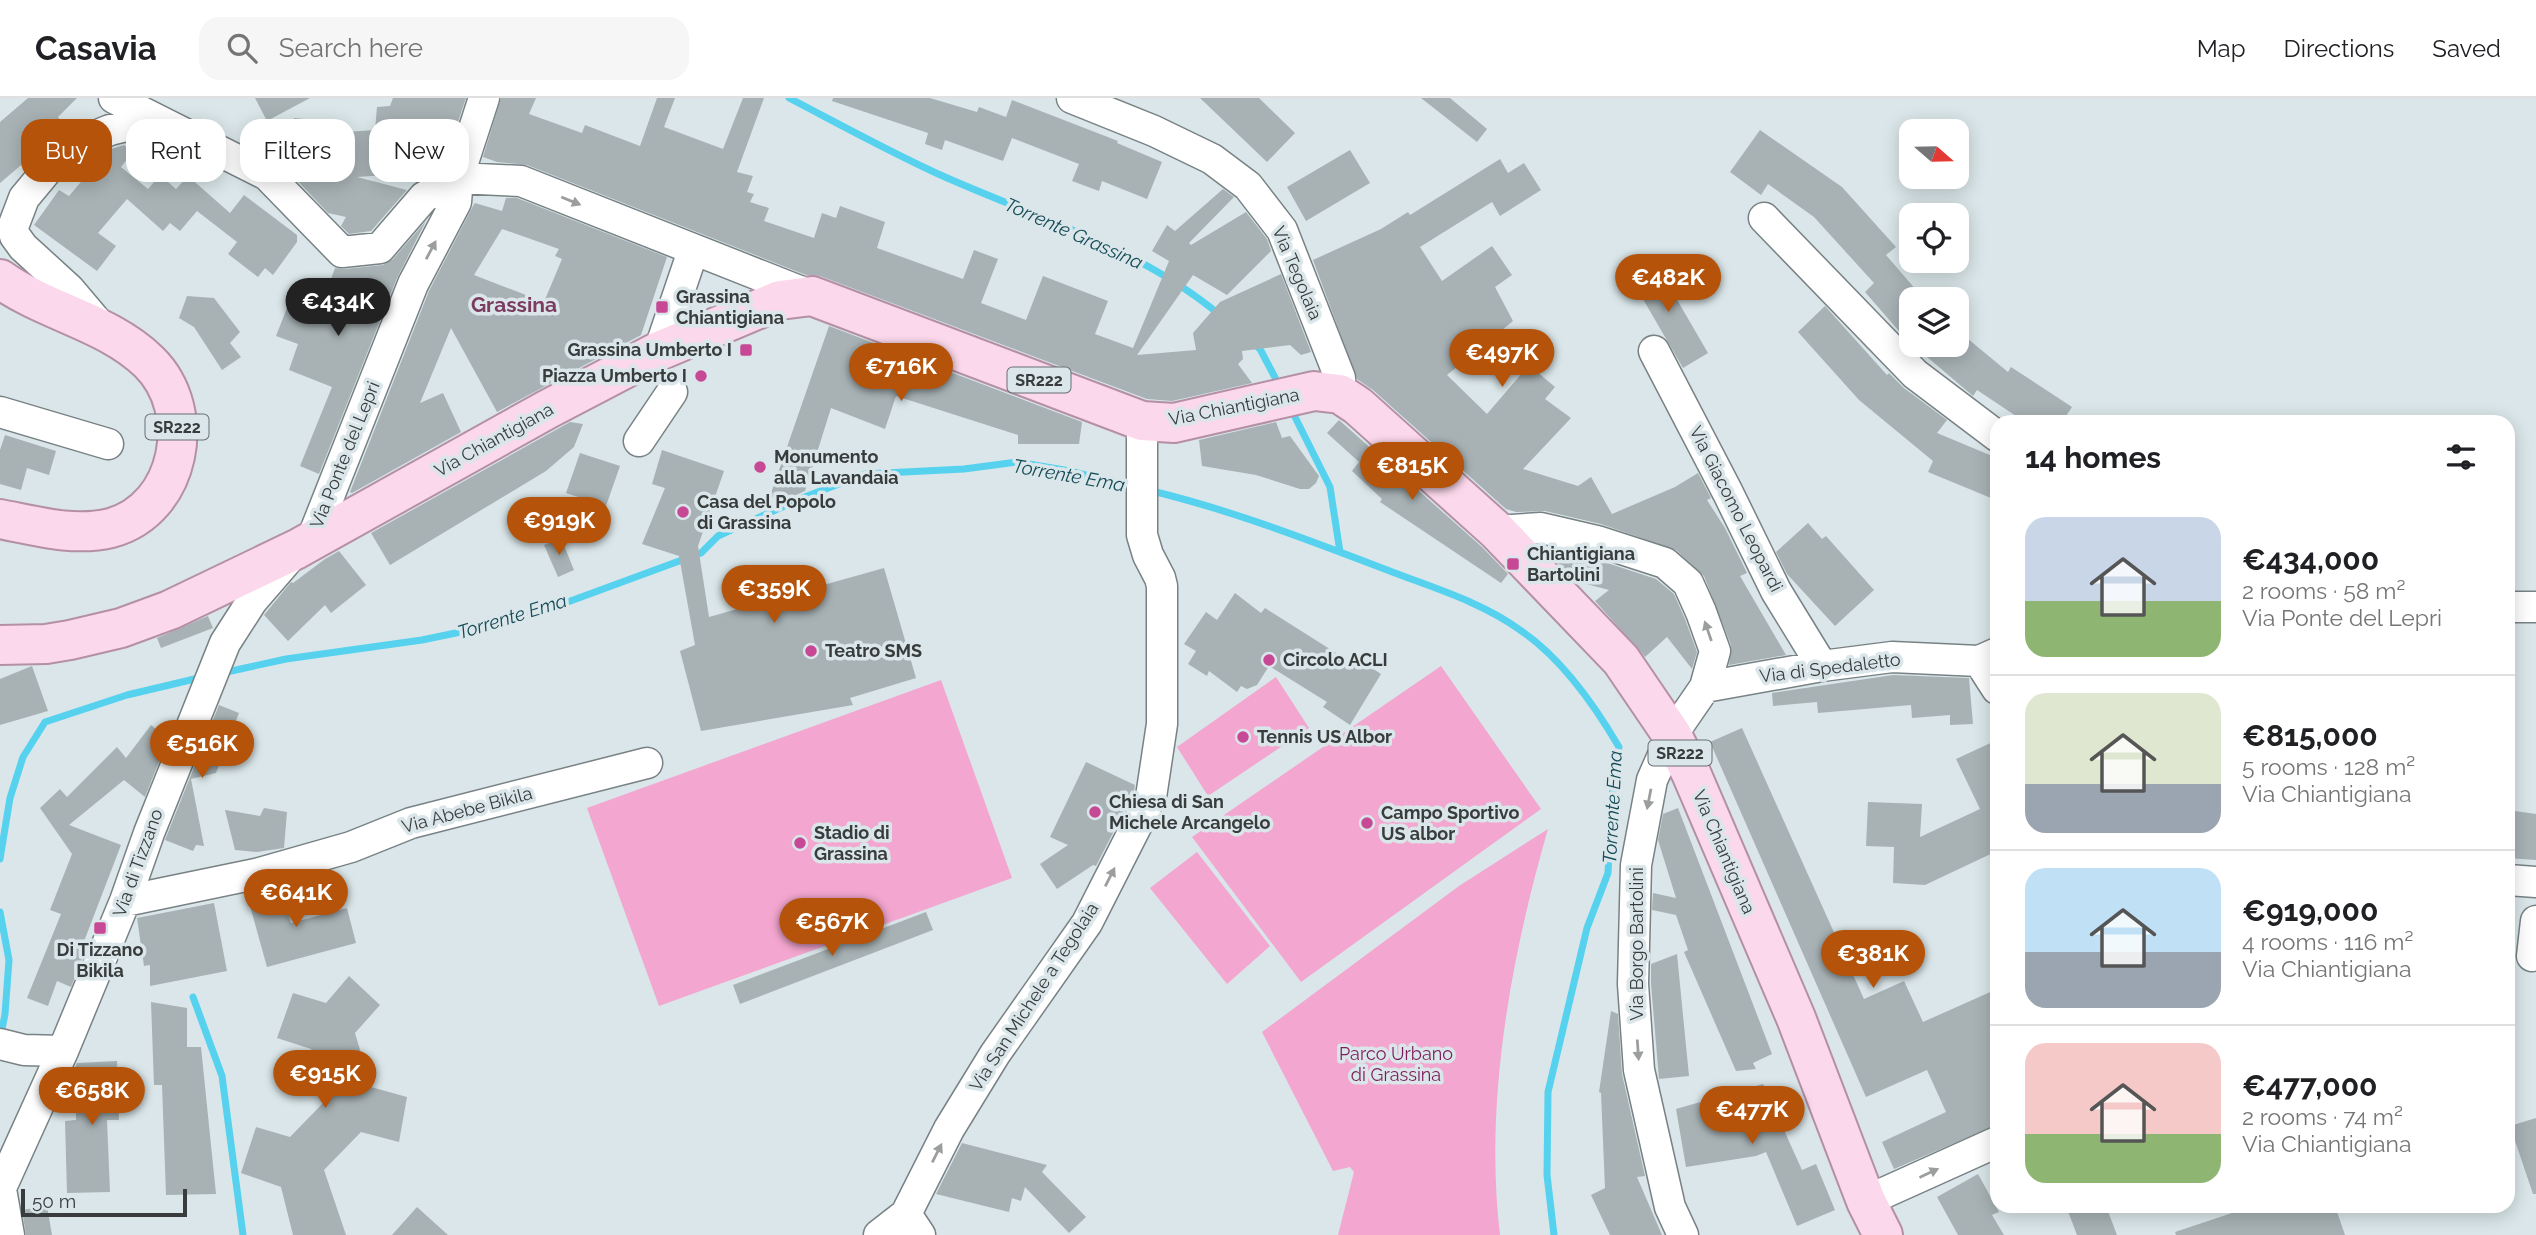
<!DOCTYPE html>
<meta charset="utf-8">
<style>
body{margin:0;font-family:Raleway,sans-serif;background:#f6f6f6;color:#202124;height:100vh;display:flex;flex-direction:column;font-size:26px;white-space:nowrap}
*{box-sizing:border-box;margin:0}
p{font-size:23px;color:#757577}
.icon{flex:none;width:38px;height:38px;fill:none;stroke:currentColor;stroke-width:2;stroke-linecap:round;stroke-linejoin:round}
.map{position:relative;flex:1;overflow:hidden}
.details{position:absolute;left:1990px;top:317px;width:525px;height:798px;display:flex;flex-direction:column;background:#fff;border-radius:21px;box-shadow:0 4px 18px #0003}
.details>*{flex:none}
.top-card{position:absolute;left:21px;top:21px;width:665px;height:63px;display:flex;gap:14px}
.needle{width:46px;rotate:110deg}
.controls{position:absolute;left:1899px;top:21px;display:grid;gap:14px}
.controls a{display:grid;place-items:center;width:70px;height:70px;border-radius:14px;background:#fff;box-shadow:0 4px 18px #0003;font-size:35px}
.scale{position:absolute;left:21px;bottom:18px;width:166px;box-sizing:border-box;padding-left:7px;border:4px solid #383c3d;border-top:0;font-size:19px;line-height:24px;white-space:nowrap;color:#383c3d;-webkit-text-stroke:5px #dae6e9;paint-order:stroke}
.price{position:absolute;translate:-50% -60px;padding:0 16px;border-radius:24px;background:#b45309;color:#fff;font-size:23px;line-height:46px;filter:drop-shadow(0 2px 4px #0008)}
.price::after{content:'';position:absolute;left:50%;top:42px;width:21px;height:16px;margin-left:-10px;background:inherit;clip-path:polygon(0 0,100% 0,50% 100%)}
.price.selected{background:#222;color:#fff}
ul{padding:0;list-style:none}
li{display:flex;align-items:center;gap:21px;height:175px;padding:0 35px}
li+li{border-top:2px solid #e0e0e0}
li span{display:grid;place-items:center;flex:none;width:196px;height:140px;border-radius:21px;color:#555}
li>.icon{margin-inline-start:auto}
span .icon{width:84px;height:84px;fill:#fffc;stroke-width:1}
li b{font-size:30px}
h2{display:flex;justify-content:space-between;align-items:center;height:84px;padding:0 35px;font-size:30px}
.pill{padding:0 24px;border-radius:21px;background:#fff;box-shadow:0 4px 18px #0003;font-size:24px;line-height:63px}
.pill.selected{background:#b45309;color:#fff}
header{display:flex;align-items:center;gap:42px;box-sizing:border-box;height:98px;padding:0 35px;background:#fff;border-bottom:2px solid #e0e0e0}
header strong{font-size:33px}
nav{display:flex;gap:38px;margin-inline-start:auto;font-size:24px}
.search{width:490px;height:63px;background:#f6f6f6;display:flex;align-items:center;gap:18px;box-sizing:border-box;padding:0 24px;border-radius:21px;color:#757577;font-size:26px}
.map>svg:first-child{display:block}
.green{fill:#f3a6cf}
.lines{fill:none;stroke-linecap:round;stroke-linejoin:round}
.stream{stroke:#56d2ef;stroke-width:7}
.building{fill:#a8b2b5;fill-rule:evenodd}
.minor-casing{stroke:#788285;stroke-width:33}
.major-casing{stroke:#b590a5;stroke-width:42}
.minor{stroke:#fff;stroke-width:30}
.major{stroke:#fbd8eb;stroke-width:38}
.oneway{fill:#9c9e9e}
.poi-dot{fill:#c74996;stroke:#dae6e9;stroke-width:2.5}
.labels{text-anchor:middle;stroke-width:7;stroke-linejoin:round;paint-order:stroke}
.shield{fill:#dae6e9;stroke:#696f71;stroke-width:2}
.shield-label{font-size:16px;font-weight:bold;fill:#383c3d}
.street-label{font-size:18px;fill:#383c3d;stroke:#dae6e9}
.poi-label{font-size:18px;font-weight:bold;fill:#383c3d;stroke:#dae6e9;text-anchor:start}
.park-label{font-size:18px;fill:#7d1c5a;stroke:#dae6e9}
.water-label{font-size:19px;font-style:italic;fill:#144b57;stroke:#dae6e9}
.quarter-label{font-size:21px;font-weight:bold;fill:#7c3c60;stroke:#dae6e9}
</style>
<header>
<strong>Casavia</strong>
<div class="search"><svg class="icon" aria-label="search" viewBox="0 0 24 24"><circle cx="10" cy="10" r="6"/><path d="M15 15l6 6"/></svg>Search here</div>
<nav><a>Map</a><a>Directions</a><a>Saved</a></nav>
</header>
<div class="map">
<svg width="2536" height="1137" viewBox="0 0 2536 1137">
<rect width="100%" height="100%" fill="#dae6e9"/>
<!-- green -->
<path class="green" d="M1441,568L1541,711L1301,884L1192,739Z
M1276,579L1309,630L1208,698L1177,649Z
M941,582L1012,780L659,908L587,710Z
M1548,731C1511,859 1484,1004 1500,1137H1338L1354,1074L1350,1069L1333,1073L1262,934L1459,788Z
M1197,754L1270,848L1227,886L1150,790Z"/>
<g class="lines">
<!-- stream -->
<path class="stream" d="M789,0C837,25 886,52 936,75C1033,119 1138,148 1221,218
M1254,246L1260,251L1280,289
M1290,309L1330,389L1340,454
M1148,392C1232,412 1314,444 1395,475C1437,491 1483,505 1520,532C1560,559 1595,608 1619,649L1613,686L1608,775L1587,830L1548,994L1547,1077L1554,1137
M222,575L286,561L422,542L499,526L565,505L701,455L718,438L802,400L865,376L964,371L1017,364L1070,373L1136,390
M0,761L10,700L23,659L45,624L127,597L203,579
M0,814L9,862L5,916L0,941
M193,899L222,978L243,1137"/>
</g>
<!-- building -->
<path class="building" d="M28,0H77L58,19L67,32L41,52L40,51L0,85V24Z
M255,0H310L267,23Z
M393,0H466L443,68L433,74L357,79L407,92L371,133L349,136L341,128L346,119L328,115L292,77L294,20L314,22L315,36L375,32L377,9L390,8Z
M501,0H536L529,16L582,35L585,27L640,48L657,0H675L664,29L723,51L743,0H764L737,74L753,78L747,94L754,96L750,104L769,110L764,123L814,140L822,115L836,120L840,108L885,124L877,150L963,181L974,152L998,161L981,205L1026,222L1043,178L1108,203L1095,236L1133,250L1169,163L1152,153L1167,127L1175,133L1223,91L1234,99L1189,145L1191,147L1246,114L1267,141L1271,153L1227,197L1193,177L1137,257L1196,252L1193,235L1220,204L1281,176L1311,254L1301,257L1290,247L1242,253L1243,261L1238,266L1252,285L1172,303L1147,301L820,178L806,177L527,67L497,64L483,59Z
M833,0H930L977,14L979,9L1006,19L1012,2L1118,43L1117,45L1162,64L1147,101L1102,83L1099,93L1072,83L1079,66L1012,40L1003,63L945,42L942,52L925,46L928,35L832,3Z
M1200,0H1259L1295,35L1267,64Z
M1421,0H1450L1487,31L1477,44Z
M1760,32L1842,89L1896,149L1886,157L1924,201H1911V247L1865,194L1874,185L1814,119L1768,86L1761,97L1730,74Z
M124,47L133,54L121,69L148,91L160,77L176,91L188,78L230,115L244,97L297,137V144L273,177L265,170L258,179L228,156L237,144L197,113L180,133L170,125L163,133L127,101L98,135L116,148L97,173L34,127L59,92L69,98L108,52Z
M1350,52L1370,85L1306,123L1287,89Z
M1500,61L1508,75L1524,65L1541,92L1500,118L1492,104L1420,149L1442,183L1492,148L1512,177L1495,189L1513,223L1447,277L1487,316L1529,267L1555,289L1545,301L1571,320L1523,371L1578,388L1591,379L1612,416L1675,389L1698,375L1711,400L1707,402L1725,430L1747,475L1740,478L1786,557L1729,567L1731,547L1704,478L1676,452L1601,426L1545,413L1516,414L1506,411L1373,292L1357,281L1313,162L1381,131L1408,114L1410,117Z
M506,100H517L667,159L641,237L497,314L451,230L420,305L443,295L461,334L352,395L350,394L429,193L473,108L475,105L502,113ZM502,131L559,151L555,158L562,161L544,204L474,177Z
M426,123L397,180L319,376L300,368L332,289L289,272L298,246L276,238L294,192L323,203L335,170L344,171L383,167L393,161Z
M1654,162L1708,255L1683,270L1629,177Z
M187,198L214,200L240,234L230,245L241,259L222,272L194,229L179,220Z
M1825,208L1887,277L1889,275L1904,290L1947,322L1937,335L1997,360V387L1991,400L1928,374L1933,363L1859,302L1798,234Z
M829,228L1082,324L1079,346H1018V337L896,298L885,331L831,310L805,393L783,403L770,398Z
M1956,231L2008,274L2011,269L2072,309L2062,324H2025L1977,292L1973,298L1913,247H1956Z
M1339,322L1482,449L1508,476L1501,485L1380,404L1382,401L1352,373L1359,364L1327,335Z
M570,324L583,326L574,349L546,373L390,467L371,435Z
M1276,324L1282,340L1290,338L1319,378L1316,385L1309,391H1300L1256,377L1202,368L1199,342Z
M5,337L56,353L49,377L27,370L21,392L0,386V352Z
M662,352L724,373L698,448L709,519L884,470L916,580L850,600L853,607L701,633L680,553L695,547L679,458L642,446L665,390L652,386Z
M580,355L620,368L606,408L566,395Z
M1808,425L1822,441L1826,438L1874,492L1835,528L1787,476L1776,454Z
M561,440L574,472L558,479L544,447Z
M1548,450L1592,460L1656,481L1674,496L1685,521L1697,554L1692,571L1667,539L1645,559L1595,503L1609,492L1575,483L1547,454Z
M339,453L366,487L331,515L325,507L288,543L264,517L291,484L293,485L325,461Z
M1235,495L1261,515L1265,510L1352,565L1355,559L1381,576L1350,627L1323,609L1327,604L1269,568L1257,587L1247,591L1241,588L1237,594L1209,573L1207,578L1188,566L1196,553L1184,546L1206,514L1217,522Z
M208,518L213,530L161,550L157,540Z
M32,568L48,613L0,627V581Z
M1893,577L1969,580L1973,626L1950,627V617L1912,620L1911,607L1818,615L1817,604L1773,608L1772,595Z
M219,607L239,615L216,675L191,681L204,748L196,747L193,753L165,742Z
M151,627L168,641L145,699L124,682L69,727L121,747L83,846L88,847L71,889L57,883L48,908L27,900L61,816L50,812L72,756L40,710L60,691L67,699L117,649L126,660Z
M1742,630L1864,901L1904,883L1923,924L1997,891V1027L1894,1071L1882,1044L1946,1014L1927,972L1866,999L1710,644Z
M1997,642V753L1925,787L1893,785L1894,749L1866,748L1868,704L1922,706L1920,739L1980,711L1956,661Z
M1086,664L1135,687L1134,694L1096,768L1093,767L1057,791L1040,766L1068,747L1050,739Z
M264,710L287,714L284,750L257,754L235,752L225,712L260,718Z
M1678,710L1772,956L1753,965L1756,971L1736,973L1684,854L1688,852L1676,817L1652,812L1653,795L1676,800L1658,742L1663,716Z
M2508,712L2536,716V762L2508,760Z
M280,788L291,825L347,810L356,845L267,869L247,797Z
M214,805L227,873L150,888V867L144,868L137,820Z
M926,814L933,832L740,906L733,887Z
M1677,856L1689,978L1659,981L1651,886V866Z
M349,878L380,907L355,935L371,989L407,999L399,1044L361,1034L324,1072L346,1137H293L281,1089L241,1075L256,1029L290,1039L326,1002L311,951L277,940L293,895L326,905Z
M151,904L187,910V949H201L216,1096L166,1097L162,987H154Z
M1611,913L1618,916L1622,976L1645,1078L1637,1079L1662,1137H1610L1591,1097L1605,1090L1601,995L1599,994Z
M117,963L119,1022H107L110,1094L67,1095L65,1023L76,1022L75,970L77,965Z
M1763,986L1802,1072L1816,1066L1835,1112L1797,1128L1766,1054L1756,1058L1686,1069L1676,1011Z
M2536,1020V1096H2533L2510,1028Z
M962,1045L1047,1067L1042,1074L1086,1119L1069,1135L1025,1089L1021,1103L1012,1100L1009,1114L936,1096Z
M1978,1076L1999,1114L1992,1117L2004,1137H1958L1937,1099Z
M47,1108L52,1137H26L22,1112Z
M2066,1108H2106L2117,1137H2077Z
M2253,1108H2335L2345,1137H2176L2175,1134Z
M417,1109L448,1137H392Z"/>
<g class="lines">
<!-- minor casing -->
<g class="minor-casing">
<path id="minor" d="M114,0L267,77L342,154L380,150L424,99L458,80L521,83L812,198
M1072,0L1154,33L1212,61L1248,88L1282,132L1340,280V296
M1764,120L1915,276L1997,338
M102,230L69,191L23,149L15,138L13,129L24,100L58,59L78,45L110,32L155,21
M659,253L693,153
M1654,253L1728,395L1776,493L1822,568
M0,314L108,346
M639,343L672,294
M1497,433L1541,430L1597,443L1665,465L1688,485L1701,514L1715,553L1705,589L1672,637L1652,682L1636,767L1633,886L1639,972L1670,1109L1683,1137
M312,441L413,186L456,104L458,80L484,0
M2508,509H2536
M1979,563L1997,591
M1705,589L1822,568L1892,559L1979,563L1997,555
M2508,782L2536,784
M125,803L256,776L351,749L411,725L647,665
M2532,858L2536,823
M0,946L24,952L63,953
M1,1091L9,1137
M0,1092L63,953L125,803L149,735L225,545L252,503L290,459
M1866,1103L1997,1044
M906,1116L920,1137
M879,1137L906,1116L949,1031L995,956L1087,825L1151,699L1162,626V488L1160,480L1148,457L1142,437V323"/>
</g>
<!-- major casing -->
<g class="major-casing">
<path id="major" d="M0,181C46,214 108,224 149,264C199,313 181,411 111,430C74,439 36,428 0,421
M0,547L46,546L70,542L121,530L170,512L297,451L548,311L659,253L780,202L812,198L1142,323L1174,325L1314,293L1340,296L1358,308L1497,433L1621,562L1672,637L1691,675L1796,920L1866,1103L1883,1137"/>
</g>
<!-- minor -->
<use href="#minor" class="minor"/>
<!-- major -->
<use href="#major" class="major"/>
</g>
<!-- one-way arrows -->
<defs><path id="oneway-solid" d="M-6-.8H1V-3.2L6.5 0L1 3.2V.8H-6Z" transform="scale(1.75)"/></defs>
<g class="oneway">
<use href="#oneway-solid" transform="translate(571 103) rotate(22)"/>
<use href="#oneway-solid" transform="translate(431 152) rotate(-62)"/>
<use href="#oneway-solid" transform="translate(1708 533) rotate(-109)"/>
<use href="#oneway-solid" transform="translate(1649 701) rotate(101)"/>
<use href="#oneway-solid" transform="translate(1110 779) rotate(-63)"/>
<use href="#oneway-solid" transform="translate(1638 952) rotate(86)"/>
<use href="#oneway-solid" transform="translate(937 1055) rotate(-63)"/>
<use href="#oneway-solid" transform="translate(1929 1075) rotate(-25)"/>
</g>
<!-- markers -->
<g class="poi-dot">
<rect x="655" y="202" width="14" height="14" rx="3.5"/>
<rect x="739" y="245" width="14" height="14" rx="3.5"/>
<circle cx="701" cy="278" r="7"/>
<circle cx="760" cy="369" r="7"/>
<circle cx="683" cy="414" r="7"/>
<rect x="1506" y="459" width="14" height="14" rx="3.5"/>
<circle cx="811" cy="553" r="7"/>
<circle cx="1269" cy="562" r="7"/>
<circle cx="1243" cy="639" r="7"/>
<circle cx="1095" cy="714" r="7"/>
<circle cx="1367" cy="725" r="7"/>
<circle cx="800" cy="745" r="7"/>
<rect x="93" y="823" width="14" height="14" rx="3.5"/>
</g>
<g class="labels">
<!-- shield labels -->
<g class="shield">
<rect x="1007.5" y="269.5" width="63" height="25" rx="5"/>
<rect x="145.5" y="316.5" width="63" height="25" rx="5"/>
<rect x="1648.5" y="642.5" width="63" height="25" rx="5"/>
</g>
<g class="shield-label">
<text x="1039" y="288">SR222</text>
<text x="177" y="335">SR222</text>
<text x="1680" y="661">SR222</text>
</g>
<!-- street labels -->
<g class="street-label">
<text transform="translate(1297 175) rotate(67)" y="6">Via Tegolaia</text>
<text transform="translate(1234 309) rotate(-11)" y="6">Via Chiantigiana</text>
<text transform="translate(494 342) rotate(-29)" y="6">Via Chiantigiana</text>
<text transform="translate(345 357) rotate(-68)" y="6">Via Ponte del Lepri</text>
<text transform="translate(1736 411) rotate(63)" y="6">Via Giacomo Leopardi</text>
<text transform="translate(1830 570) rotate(-7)" y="6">Via di Spedaletto</text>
<text transform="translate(467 712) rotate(-15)" y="6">Via Abebe Bikila</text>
<text transform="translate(1724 754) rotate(67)" y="6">Via Chiantigiana</text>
<text transform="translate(138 765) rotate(-70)" y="6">Via di Tizzano</text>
<text transform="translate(1637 846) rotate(-90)" y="6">Via Borgo Bartolini</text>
<text transform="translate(1034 899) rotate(-57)" y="6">Via San Michele a Tegolaia</text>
</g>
<!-- poi labels -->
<g class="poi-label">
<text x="676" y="205">Grassina<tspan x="676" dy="21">Chiantigiana</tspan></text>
<text x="732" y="258" text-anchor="end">Grassina Umberto I</text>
<text x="687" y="284" text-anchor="end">Piazza Umberto I</text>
<text x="774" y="365">Monumento<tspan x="774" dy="21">alla Lavandaia</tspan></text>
<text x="697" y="410">Casa del Popolo<tspan x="697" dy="21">di Grassina</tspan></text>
<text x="1527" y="462">Chiantigiana<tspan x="1527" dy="21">Bartolini</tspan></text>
<text x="825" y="559">Teatro SMS</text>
<text x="1283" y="568">Circolo ACLI</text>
<text x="1257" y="645">Tennis US Albor</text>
<text x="1109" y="710">Chiesa di San<tspan x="1109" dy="21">Michele Arcangelo</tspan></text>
<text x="1381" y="721">Campo Sportivo<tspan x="1381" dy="21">US albor</tspan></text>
<text x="814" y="741">Stadio di<tspan x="814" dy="21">Grassina</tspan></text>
<text x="100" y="858" text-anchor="middle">Di Tizzano<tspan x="100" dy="21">Bikila</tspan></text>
</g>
<!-- park labels -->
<g class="park-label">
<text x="1396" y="962">Parco Urbano<tspan x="1396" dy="21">di Grassina</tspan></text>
</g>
<!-- water labels -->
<g class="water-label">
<text transform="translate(1074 135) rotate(24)" y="7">Torrente Grassina</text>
<text transform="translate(1069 377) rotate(10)" y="7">Torrente Ema</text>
<text transform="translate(512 518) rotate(-17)" y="7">Torrente Ema</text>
<text transform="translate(1612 709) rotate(-87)" y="7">Torrente Ema</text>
</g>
<!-- quarter labels -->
<g class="quarter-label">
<text x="514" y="214">Grassina</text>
</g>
</g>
</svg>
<div class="controls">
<a><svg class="needle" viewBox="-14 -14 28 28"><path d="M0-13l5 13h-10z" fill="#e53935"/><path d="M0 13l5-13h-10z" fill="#757577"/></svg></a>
<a><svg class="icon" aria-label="locate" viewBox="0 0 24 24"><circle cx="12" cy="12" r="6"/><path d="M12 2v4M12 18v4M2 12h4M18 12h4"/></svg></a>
<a><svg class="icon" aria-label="layers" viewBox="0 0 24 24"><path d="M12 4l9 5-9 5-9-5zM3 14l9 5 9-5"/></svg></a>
</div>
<div class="scale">50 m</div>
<b class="price" style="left:1668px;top:216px">€482K</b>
<b class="price selected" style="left:338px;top:240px">€434K</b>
<b class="price" style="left:1502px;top:291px">€497K</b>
<b class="price" style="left:901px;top:305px">€716K</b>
<b class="price" style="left:1412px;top:404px">€815K</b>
<b class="price" style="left:559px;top:459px">€919K</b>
<b class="price" style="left:774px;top:527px">€359K</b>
<b class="price" style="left:202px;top:682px">€516K</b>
<b class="price" style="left:296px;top:831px">€641K</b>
<b class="price" style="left:832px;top:860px">€567K</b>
<b class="price" style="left:1873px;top:892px">€381K</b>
<b class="price" style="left:325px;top:1012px">€915K</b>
<b class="price" style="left:92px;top:1029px">€658K</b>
<b class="price" style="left:1752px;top:1048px">€477K</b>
<div class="top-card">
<a class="pill selected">Buy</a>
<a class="pill">Rent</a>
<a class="pill">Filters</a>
<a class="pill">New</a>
</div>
<section class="details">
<h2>14 homes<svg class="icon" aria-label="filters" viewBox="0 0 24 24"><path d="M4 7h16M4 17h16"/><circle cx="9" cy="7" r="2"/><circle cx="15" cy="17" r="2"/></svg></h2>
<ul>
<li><span style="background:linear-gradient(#c9d6e8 60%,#8fb573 0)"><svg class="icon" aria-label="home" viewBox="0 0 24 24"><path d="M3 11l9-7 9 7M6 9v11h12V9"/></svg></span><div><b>€434,000</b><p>2 rooms · 58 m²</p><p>Via Ponte del Lepri</p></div></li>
<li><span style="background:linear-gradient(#dfe7d0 65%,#9aa5b1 0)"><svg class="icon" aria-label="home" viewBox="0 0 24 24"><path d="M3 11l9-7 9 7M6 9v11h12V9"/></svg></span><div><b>€815,000</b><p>5 rooms · 128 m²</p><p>Via Chiantigiana</p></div></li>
<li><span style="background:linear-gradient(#bfe0f5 60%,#9aa5b1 0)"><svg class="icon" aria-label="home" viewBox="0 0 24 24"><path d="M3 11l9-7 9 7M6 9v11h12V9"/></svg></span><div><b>€919,000</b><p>4 rooms · 116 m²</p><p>Via Chiantigiana</p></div></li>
<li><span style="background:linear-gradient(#f6c9c9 65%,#8fb573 0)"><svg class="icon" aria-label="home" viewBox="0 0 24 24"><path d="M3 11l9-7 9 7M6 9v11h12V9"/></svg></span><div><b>€477,000</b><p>2 rooms · 74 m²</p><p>Via Chiantigiana</p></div></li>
</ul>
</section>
</div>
